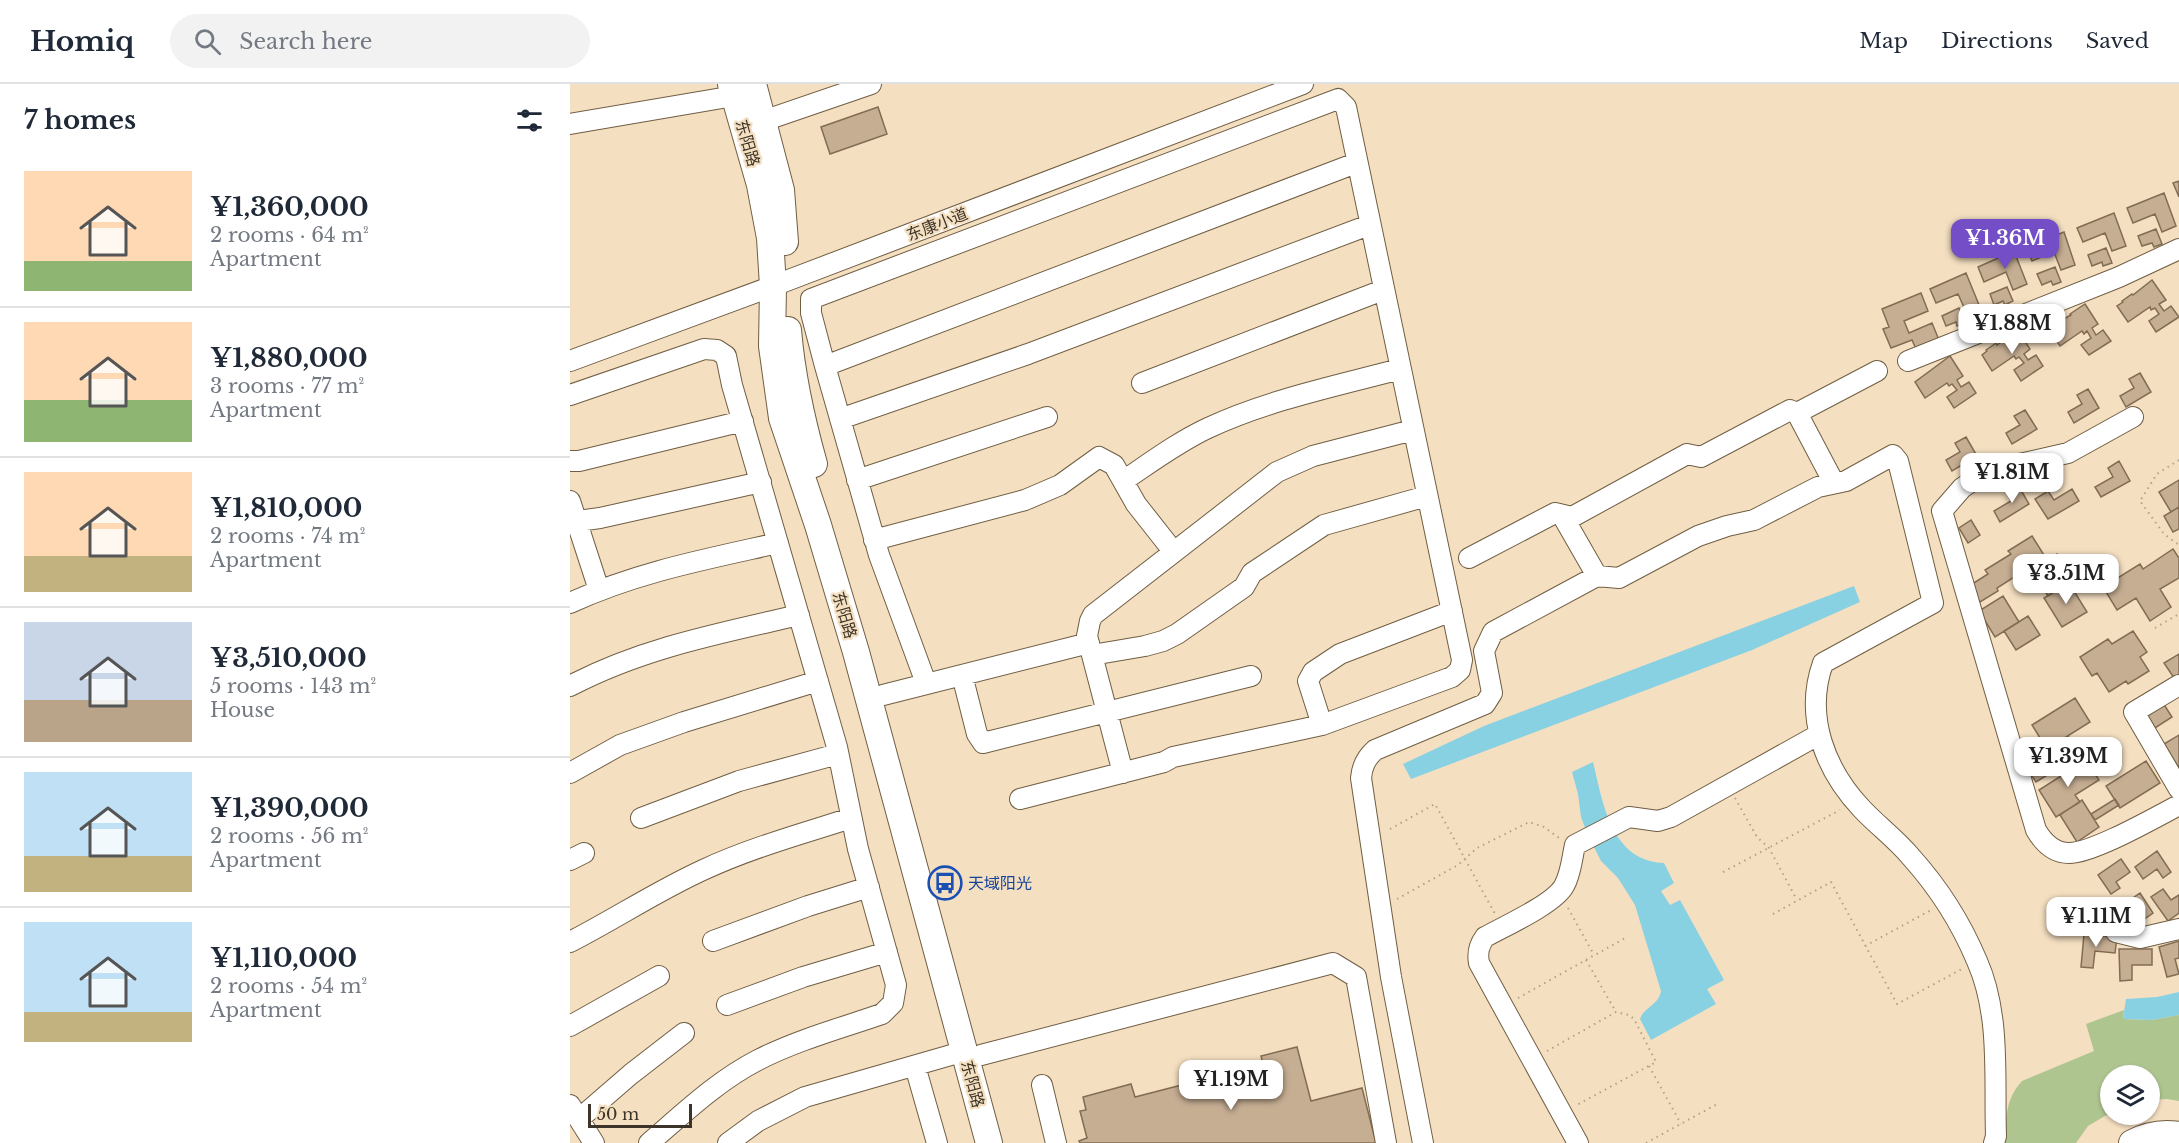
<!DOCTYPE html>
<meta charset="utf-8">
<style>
body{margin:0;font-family:"Libre Baskerville","Noto Sans SC",serif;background:#f2f2f3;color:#1f2937;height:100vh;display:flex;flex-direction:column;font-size:22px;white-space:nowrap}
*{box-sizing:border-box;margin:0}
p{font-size:20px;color:#747a83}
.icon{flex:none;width:33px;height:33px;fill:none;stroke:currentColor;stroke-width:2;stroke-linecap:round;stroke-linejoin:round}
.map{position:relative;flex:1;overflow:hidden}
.panel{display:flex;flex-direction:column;background:#fff;width:570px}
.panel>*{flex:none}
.fabs{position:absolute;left:1530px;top:981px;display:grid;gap:12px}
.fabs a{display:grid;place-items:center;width:60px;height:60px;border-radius:50%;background:#fff;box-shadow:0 2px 4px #0004;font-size:30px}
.scale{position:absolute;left:18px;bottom:15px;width:104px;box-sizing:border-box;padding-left:6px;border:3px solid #3c3428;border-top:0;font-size:16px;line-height:21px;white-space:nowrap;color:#3c3428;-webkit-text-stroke:4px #f4dfc1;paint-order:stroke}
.price{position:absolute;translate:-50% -51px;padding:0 14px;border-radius:12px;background:#fff;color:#222;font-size:20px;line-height:39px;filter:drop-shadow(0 2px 3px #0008)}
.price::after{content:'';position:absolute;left:50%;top:36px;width:18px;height:14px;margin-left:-9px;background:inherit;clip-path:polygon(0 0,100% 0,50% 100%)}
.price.current{background:#734ec7;color:#fff}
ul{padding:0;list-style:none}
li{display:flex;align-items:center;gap:18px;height:150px;padding:0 24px}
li+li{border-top:2px solid #e0e1e3}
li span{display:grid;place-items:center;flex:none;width:168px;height:120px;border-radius:0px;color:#555}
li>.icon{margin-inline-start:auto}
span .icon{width:72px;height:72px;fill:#fffc;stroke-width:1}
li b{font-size:26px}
h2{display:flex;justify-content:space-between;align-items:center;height:72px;padding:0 24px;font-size:26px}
header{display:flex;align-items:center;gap:36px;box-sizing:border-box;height:84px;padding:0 30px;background:#fff;border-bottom:2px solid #e0e1e3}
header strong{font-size:28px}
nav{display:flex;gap:33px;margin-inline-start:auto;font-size:21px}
.search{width:420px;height:54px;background:#f2f2f3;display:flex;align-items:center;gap:15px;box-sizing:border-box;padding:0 21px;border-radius:33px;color:#747a83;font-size:22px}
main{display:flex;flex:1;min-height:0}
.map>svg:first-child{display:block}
.green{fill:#afc590}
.water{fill:#87d1e2}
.building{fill:#c6ae93;stroke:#826c53;stroke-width:1.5}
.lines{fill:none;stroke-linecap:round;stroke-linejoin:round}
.minor-casing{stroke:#705e43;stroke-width:22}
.major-casing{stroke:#705e43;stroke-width:28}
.path{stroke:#b2a28a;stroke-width:2;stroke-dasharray:1.5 4.5;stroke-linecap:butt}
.minor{stroke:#fff;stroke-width:20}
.major{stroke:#fff;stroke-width:26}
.labels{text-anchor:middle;stroke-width:4.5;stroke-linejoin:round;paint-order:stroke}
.street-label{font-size:16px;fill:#3c3428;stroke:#f4dfc1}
.transit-label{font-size:16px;fill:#164399;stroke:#f4dfc1;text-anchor:start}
</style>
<header>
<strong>Homiq</strong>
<div class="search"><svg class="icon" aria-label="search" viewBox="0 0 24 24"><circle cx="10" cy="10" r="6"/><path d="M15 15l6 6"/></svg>Search here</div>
<nav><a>Map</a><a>Directions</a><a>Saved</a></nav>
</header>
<main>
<section class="panel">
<h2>7 homes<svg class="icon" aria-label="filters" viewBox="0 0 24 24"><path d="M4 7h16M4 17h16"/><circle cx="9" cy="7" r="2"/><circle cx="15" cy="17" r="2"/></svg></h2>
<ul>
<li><span style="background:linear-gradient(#ffd9b3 75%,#8fb573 0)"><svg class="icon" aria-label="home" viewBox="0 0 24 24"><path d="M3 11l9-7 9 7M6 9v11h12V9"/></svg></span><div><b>¥1,360,000</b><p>2 rooms · 64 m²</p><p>Apartment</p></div></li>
<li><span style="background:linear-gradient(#ffd9b3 65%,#8fb573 0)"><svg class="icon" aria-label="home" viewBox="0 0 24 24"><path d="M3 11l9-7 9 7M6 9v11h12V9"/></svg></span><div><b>¥1,880,000</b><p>3 rooms · 77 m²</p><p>Apartment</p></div></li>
<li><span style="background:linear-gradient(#ffd9b3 70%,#c2b280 0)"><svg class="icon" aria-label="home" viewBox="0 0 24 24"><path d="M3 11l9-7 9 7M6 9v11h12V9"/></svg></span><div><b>¥1,810,000</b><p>2 rooms · 74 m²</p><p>Apartment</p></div></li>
<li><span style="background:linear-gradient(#c9d6e8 65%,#b9a48a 0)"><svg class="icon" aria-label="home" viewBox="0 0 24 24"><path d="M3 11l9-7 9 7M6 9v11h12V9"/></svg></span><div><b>¥3,510,000</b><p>5 rooms · 143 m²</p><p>House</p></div></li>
<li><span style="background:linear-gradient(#bfe0f5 70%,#c2b280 0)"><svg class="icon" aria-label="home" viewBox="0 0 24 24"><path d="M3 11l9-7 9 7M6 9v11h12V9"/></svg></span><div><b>¥1,390,000</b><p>2 rooms · 56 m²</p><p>Apartment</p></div></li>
<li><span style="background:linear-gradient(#bfe0f5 75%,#c2b280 0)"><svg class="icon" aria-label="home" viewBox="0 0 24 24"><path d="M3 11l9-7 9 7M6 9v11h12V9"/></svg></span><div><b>¥1,110,000</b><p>2 rooms · 54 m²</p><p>Apartment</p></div></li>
</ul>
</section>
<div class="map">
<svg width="1609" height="1059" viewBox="0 0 1609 1059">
<rect width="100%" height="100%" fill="#f4dfc1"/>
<!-- green -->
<path class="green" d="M1554,926L1553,935L1582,936L1609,931V1017L1597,1015L1580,1016V992H1540V1029L1518,1042L1506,1059H1435C1436,1036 1435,1015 1452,997L1524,967L1516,940Z"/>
<!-- water -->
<path class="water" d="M1284,502L1290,518L1182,566L841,695L833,680L914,642Z
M1023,678C1033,719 1041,777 1094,779L1104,799L1091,807L1100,821L1110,816L1154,896L1137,905L1146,920L1081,956L1070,935C1074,923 1089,921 1091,907L1065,821L1048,794L1031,777L1017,749L1011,733L1008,710L1002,688Z
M1609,908V931L1582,936L1553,935L1556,915L1587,913Z"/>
<!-- building -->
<path class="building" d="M308,23L317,50L260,70L251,43Z
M1609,97V113L1603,99Z
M1594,109L1606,142L1592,148L1585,130L1563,139L1557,124Z
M1544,129L1556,162L1542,167L1535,149L1513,158L1507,144Z
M1586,145L1592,160L1584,163L1582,159L1572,162L1568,152Z
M1494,148L1505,181L1491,186L1484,168L1462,177L1456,163Z
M1536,164L1542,179L1533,182L1532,178L1522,182L1518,171Z
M1444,167L1457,200L1443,206L1436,188L1414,198L1408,183Z
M1485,183L1491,198L1483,201L1481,197L1472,201L1467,190Z
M1396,189L1409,221L1396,228L1388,210L1366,219L1360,205Z
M1582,196L1596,216L1589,220L1594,227L1601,222L1609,233L1586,248L1579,237L1589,230L1585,224L1581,226L1580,223L1558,238L1547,222L1553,218L1552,217L1562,210L1563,211Z
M1437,203L1443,217L1435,221L1433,217L1424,221L1420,210Z
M1351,209L1358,227L1334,237L1339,249L1362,239L1369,256L1346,265L1342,256L1321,264L1313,245L1319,243L1312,225Z
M1515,220L1528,240L1522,244L1526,251L1533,246L1541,257L1519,271L1511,261L1521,254L1517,247L1514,250L1512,247L1490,262L1479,246L1485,242L1484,240L1501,231L1500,230Z
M1389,224L1396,239L1387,242L1386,238L1376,242L1372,232Z
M1447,245L1460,265L1454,270L1458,276L1466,271L1473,282L1451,297L1444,286L1454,279L1449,273L1446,275L1444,272L1422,287L1412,271L1417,267L1416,266L1426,259L1427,261Z
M1380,272L1393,292L1387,296L1391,303L1399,298L1406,309L1384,324L1377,313L1387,306L1382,300L1379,302L1377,299L1355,314L1345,298Z
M1570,289L1581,308L1556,323L1550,312L1564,304L1559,295Z
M1518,305L1529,324L1504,339L1498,328L1512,320L1507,311Z
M1455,326L1467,345L1442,360L1436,349L1450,341L1444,332Z
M1396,353L1407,372L1382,387L1376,376L1390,368L1385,359Z
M1549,377L1560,397L1531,413L1525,403L1543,393L1538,384Z
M1609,396V423L1601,428L1589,408Z
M1448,401L1459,420L1430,438L1424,427L1441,417L1436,408Z
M1502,405L1509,417L1478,435L1465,415L1478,407L1484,416Z
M1609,423V445L1603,448L1594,432Z
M1401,436L1410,451L1398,459L1389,444Z
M1462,452L1474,471L1450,486L1452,488L1427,504L1428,507L1410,518L1399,502L1418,490L1415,486L1441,470L1438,467Z
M1603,465L1609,474V494L1590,505L1601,523L1580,537L1566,514L1547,526L1533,503L1570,480L1573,485Z
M1487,470L1504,496L1478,512L1461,486Z
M1499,499L1517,528L1492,543L1474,514Z
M1433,512L1449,538L1425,553L1409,527Z
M1458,532L1470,551L1446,566L1434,547Z
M1563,547L1577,568L1570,573L1579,587L1558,600L1556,597L1539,608L1527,589L1522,592L1510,573L1538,555L1542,560Z
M1609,570V595L1606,597L1594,579Z
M1505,614L1520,638L1477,665L1462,641Z
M1593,619L1602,633L1585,644L1576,629Z
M1609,651V684L1594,660Z
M1498,652L1510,671L1466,698L1454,680Z
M1516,676L1529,696L1505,711L1510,718L1486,733L1469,706Z
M1576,677L1590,699L1550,724L1536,702Z
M1545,715L1549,721L1525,736L1521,730Z
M1512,716L1529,743L1507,758L1490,731Z
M1587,767L1601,788L1593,794L1587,785L1573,795L1565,783Z
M1551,775L1560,788L1546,798L1550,804L1541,810L1528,791Z
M1593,805L1601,816L1609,811V829L1598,837L1581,813Z
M1570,809L1583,829L1559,846L1551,834L1566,824L1560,816Z
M1514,850L1547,853L1545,869L1525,867L1523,884L1511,883Z
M1609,857V874L1605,875L1609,890L1597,893L1589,863Z
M1549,865H1582V881H1562V896L1550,897Z
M727,963L741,1017L792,1004L806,1059H510L509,1057L517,1054L510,1027L516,1026L513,1013L561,1000L565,1013L693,980L691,972Z"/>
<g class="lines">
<!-- minor casing -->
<g class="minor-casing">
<path id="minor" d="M193,37L301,0
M0,40L164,12
M0,277L203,202L733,0
M1338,277L1549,193L1609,165
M255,282L786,79
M572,299L813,206
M0,311L134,265L147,266L156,272L162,301L267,663L288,765L326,901L323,919L312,930C271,944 227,956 188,976C147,997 113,1030 79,1059
M1227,329L1264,399
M1563,333L1498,369L1432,384L1411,391L1392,404L1372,427L1466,746C1473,758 1484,769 1499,769C1523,769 1584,734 1609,721
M270,335L458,270L799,141
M0,377H9L173,337
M287,396L477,333
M553,397C580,379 608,358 638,344C698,316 766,302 830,285
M0,417L29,506
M992,431L1027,492
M0,438L30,434L191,398
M304,456L455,416L490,401L529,373L544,381L566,420L603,467
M899,474L985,429L1002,433L1117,370L1131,373L1220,326L1227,329L1307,287
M0,519C67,488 137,475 208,459
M522,571L575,562L593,557L607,550L674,503L682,489L754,441L857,412
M392,591L407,650L413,659L681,592
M356,599L309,471L255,282L241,229V215L768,15L776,23L892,576L890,586L882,593L752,641L603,673L594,678L450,715
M1609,601L1564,628L1609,705
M0,602C72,564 151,549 229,531
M313,611L519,559
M752,641L738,597L743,588L770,570L882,527
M0,689L50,661L114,638L248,597
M553,689L517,552L520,537L523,531L707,388L743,372L843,346
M71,734L169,697L268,670
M0,776L14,769
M1546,848L1570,854L1609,845
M143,857L238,822L299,803
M0,858C45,835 87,807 133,786C180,764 231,750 281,734
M157,921L233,893L317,868
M0,942L89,892
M411,971L763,879L786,893L816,1059
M345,982L367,1059
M472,1001L486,1059
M0,1021L24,1059
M9,1035L61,990L114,949
M158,1059L188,1037L235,1013L395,967
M853,1059L821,893L791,694C792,682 796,674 805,666L915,620L922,609L914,567L923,548L1027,492L1049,494L1128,452L1157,442L1184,436L1248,403L1276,397L1323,371L1328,377L1363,519L1253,579C1234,632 1255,686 1292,725C1308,742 1326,755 1341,773C1368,803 1391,839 1407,877C1431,931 1424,995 1426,1052L1424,1059
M1008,1059L909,879C907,868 909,861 915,853C935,842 984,820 994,802C1001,790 1002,774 1005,761L1059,733L1088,737L1101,733L1248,651"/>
</g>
<!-- major casing -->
<g class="major-casing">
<path id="major" d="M161,0L190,101L200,154L203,202L202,262L212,334L248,441L286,568L419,1059
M183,0L211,106L215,158
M218,246C222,293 231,334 244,380
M1562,1059C1577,1051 1592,1048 1609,1051"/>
</g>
<!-- path -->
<path class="path" d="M1609,376L1587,390L1570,417L1594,450L1609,461
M1585,544L1609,530
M1165,714L1187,753L1199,764L1227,816
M820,745L865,720L925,830
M1153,788L1270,726
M827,815L888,781L907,764L959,738L974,743L989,754
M998,824L1024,871
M1203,830L1261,798L1327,920L1392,885
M1295,862L1361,826
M1016,876L1046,928
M948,914L1057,853
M977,967L1046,928L1059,931L1064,935L1086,978L1005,1022
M1079,982L1111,1040
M1076,1059L1149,1019"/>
<!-- minor -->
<use href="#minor" class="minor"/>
<!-- major -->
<use href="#major" class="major"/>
</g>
<!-- icons -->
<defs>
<g id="bus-ring" transform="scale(1.725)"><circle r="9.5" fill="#f4dfc1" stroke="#1a4fb4" stroke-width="1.5"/><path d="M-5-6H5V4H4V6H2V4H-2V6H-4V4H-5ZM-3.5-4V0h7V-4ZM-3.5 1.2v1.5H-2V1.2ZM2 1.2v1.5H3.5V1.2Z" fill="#1a4fb4"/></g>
</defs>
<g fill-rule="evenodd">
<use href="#bus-ring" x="375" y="799"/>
</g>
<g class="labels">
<!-- street labels -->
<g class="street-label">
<text transform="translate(178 59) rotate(74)" y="6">东阳路</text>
<text transform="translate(367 140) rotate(-21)" y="6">东康小道</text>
<text transform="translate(275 531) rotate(74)" y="6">东阳路</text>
<text transform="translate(403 1000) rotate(75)" y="6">东阳路</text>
</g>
<!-- transit labels -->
<g class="transit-label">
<text x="398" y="805">天域阳光</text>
</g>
</g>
</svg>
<div class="fabs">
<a><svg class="icon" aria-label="layers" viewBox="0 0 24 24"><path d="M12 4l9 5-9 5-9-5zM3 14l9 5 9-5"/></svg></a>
</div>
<div class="scale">50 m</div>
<b class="price current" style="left:1435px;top:186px">¥1.36M</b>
<b class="price" style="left:1442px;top:271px">¥1.88M</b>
<b class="price" style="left:1442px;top:420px">¥1.81M</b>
<b class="price" style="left:1496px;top:521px">¥3.51M</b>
<b class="price" style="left:1498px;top:704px">¥1.39M</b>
<b class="price" style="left:1526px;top:864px">¥1.11M</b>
<b class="price" style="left:661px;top:1027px">¥1.19M</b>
</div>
</main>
